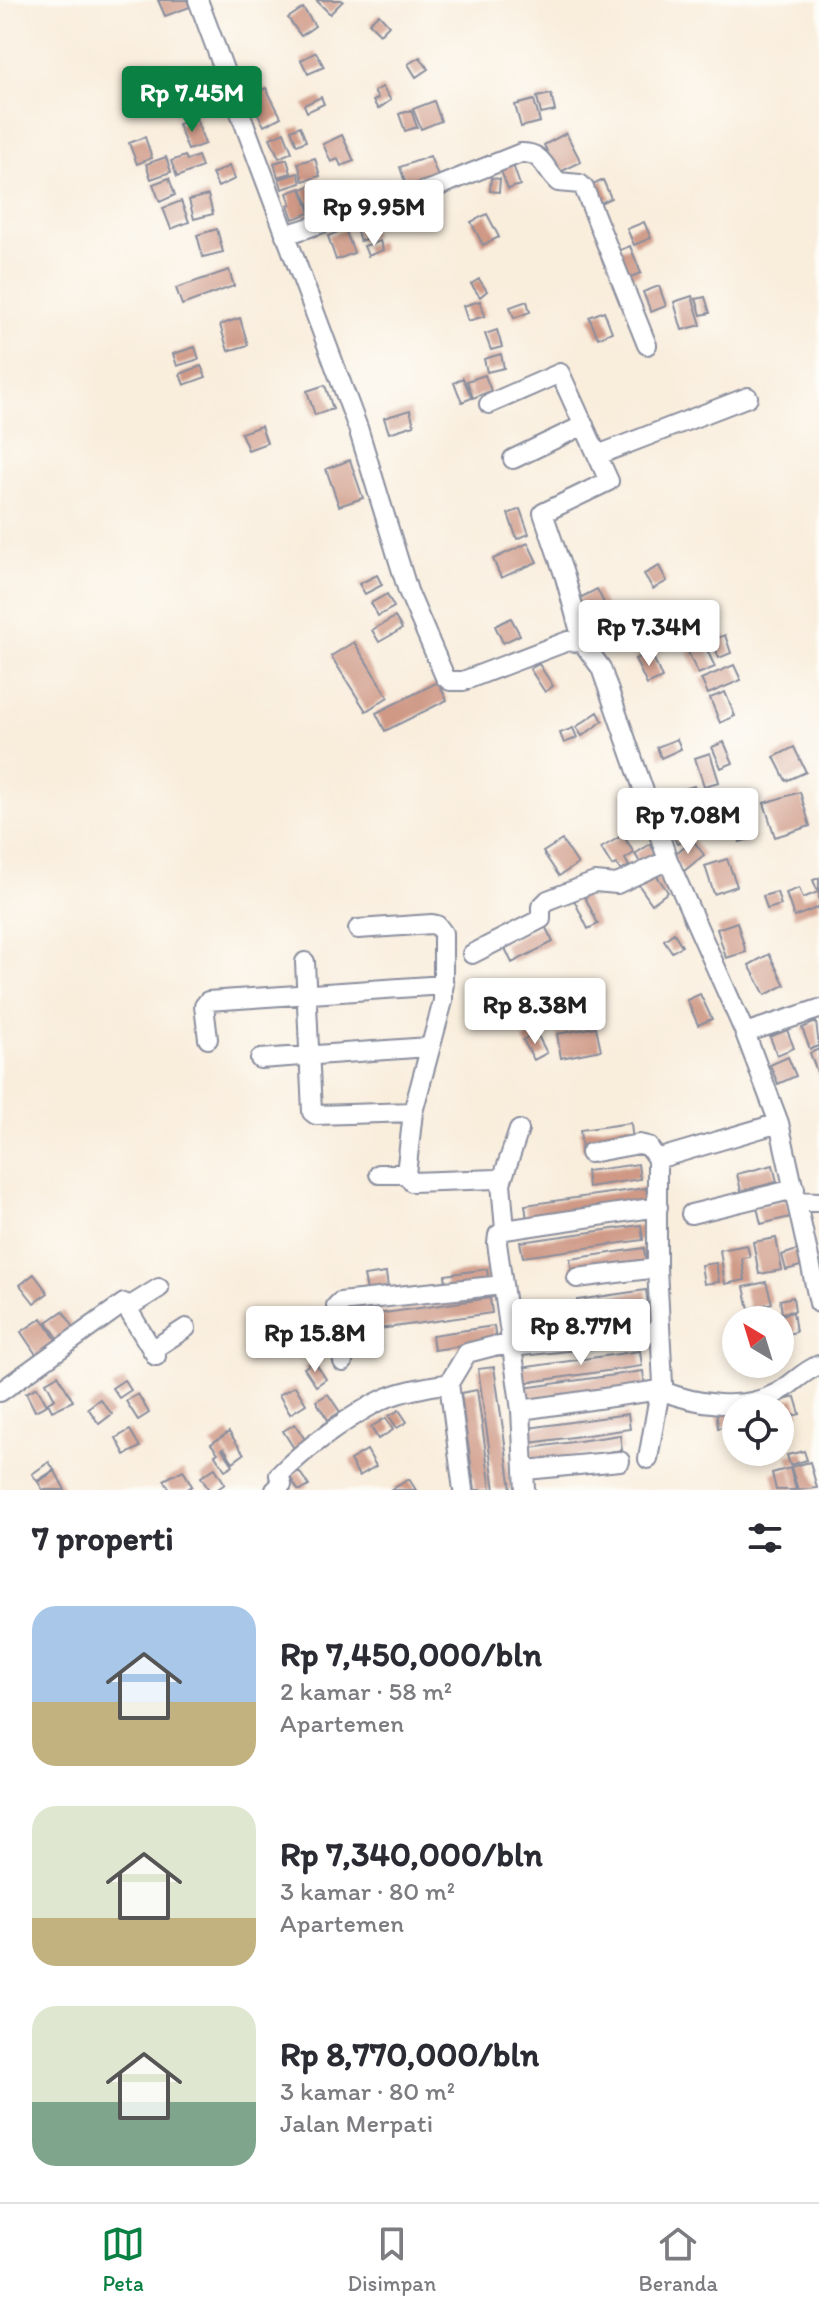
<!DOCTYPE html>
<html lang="id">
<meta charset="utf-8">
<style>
body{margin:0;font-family:Itim,sans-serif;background:#f2f2f3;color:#2b2b33;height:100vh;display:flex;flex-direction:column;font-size:30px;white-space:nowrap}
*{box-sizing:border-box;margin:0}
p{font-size:26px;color:#7c7c81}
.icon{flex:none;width:44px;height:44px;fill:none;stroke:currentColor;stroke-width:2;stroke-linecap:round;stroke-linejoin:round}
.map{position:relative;height:1490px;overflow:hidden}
.side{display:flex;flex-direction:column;background:#fff;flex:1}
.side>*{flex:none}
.needle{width:52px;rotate:322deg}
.fabs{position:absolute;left:722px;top:1306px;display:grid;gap:16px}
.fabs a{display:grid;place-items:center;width:72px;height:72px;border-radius:50%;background:#fff;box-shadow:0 4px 12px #0003;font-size:40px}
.price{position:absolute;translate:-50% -68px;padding:0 18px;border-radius:8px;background:#fff;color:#222;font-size:26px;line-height:52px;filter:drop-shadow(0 2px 4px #0008)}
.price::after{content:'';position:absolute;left:50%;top:48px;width:24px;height:18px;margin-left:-12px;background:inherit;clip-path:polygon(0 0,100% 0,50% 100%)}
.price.current{background:#0b8043;color:#fff}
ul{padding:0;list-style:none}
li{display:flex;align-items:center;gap:24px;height:200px;padding:0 32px}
li span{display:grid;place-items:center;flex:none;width:224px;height:160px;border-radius:24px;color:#555}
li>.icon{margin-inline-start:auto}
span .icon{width:96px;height:96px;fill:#fffc;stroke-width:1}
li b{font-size:34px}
h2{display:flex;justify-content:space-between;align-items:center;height:96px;padding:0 32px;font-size:34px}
.menu{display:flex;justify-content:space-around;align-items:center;height:112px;border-top:2px solid #e1e1e2;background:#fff;font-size:22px;color:#7c7c81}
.menu a{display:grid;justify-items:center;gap:4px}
.menu .current{color:#0b8043}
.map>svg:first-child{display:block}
.building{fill:#cf9986}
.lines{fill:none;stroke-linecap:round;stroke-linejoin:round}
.minor-casing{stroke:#8a8e9d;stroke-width:22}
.minor{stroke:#fff;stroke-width:18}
</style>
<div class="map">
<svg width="819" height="1490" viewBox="0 0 819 1490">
<rect width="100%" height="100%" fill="#fdfcf7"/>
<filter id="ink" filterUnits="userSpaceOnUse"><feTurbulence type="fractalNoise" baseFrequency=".0125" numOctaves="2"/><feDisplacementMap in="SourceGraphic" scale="16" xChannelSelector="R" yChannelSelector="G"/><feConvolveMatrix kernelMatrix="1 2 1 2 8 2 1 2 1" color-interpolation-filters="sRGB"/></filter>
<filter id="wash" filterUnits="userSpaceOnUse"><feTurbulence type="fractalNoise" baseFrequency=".006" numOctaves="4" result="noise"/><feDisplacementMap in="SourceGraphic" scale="32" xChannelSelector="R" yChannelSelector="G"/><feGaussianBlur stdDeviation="1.8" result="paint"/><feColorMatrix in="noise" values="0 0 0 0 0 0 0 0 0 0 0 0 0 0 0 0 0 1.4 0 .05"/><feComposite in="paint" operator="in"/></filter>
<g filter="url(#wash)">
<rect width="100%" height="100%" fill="#f9eddc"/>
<g id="blocks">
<!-- building -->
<path class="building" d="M158,0H187L190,7L165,16Z
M316,0H341L343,1L330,14Z
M303,8L315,26L301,36L288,18Z
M379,14L389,25L380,34L369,23Z
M316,52L324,67L308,74L301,60Z
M420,57L428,69L416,77L408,64Z
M227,84L230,106L199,111L196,89Z
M382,87L391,100L378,109L373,101L378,98L374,92Z
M266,88L281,117L264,126L249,96Z
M551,94L555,111L541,114L537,97Z
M321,97L324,104L307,112L304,105Z
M534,100L540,122L521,127L515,105Z
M434,101L441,121L421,129L413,109Z
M411,110L417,127L405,131L399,114Z
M196,118L205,144L188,150L178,124Z
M300,126L306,141L297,145L291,130Z
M284,132L292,152L279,158L270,138Z
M566,133L581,162L558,173L544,145Z
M342,135L354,161L341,166L338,159L331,162L323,144Z
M145,137L152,158L137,164L129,143Z
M185,156L187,160L198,156L202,167L177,177L171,161Z
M430,156L438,177L407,188L400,167Z
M166,157L171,172L151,179L146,164Z
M315,158L320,176L303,181L298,163Z
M287,159L291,173L278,177L274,163Z
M512,162L520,185L508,189L499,166Z
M229,166L235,179L218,187L212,174Z
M298,173L301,183L282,189L279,179Z
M169,178L175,195L160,202L153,184Z
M491,178L500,179L499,192L490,191Z
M603,180L611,198L596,205L587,188Z
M312,185L316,195L327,191L332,205L312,212L302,189Z
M301,188L310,213L293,219L288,205L291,204L287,193Z
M208,195L213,214L194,219L189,200Z
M181,201L189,222L171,229L163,208Z
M487,214L499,237L483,245L471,222Z
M644,222L651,238L634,245L627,229Z
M370,224L374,236L360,241L356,229Z
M217,229L223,252L203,257L197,235Z
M345,229L354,253L336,260L328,236Z
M380,241L383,250L368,256L364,246Z
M630,246L641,273L626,279L615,252Z
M229,270L234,286L182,305L176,288Z
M479,279L487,291L480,297L471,284Z
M659,286L666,306L651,312L643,292Z
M692,296L701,325L682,330L674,302Z
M705,297L710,313L701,315L696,299Z
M480,301L485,316L468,321L463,306Z
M527,301L530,312L514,318L510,307Z
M604,311L612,332L598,338L589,317Z
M240,318L248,345L228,351L220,325Z
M497,330L502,347L491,350L485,334Z
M195,347L199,359L177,366L173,354Z
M501,354L504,368L487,372L484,359Z
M201,366L206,377L184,385L180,374Z
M485,375L491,391L473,398L467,381Z
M463,378L472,398L462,402L454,383Z
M325,385L333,409L315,415L307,391Z
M410,410L414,425L389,433L384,418Z
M261,426L267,443L248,450L241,433Z
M350,460L363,498L339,506L326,469Z
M520,509L529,534L517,539L508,514Z
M528,543L537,562L501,578L493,559Z
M659,566L667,581L653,589L644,574Z
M377,575L382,585L365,594L359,584Z
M597,589L607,609L583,622L572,602Z
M387,594L394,607L378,616L371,603Z
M613,615L625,631L602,649L589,632Z
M395,617L402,629L379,642L372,630Z
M511,618L520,635L503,643L495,626Z
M725,635L731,653L719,658L712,640Z
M354,642L388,697L366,711L331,656Z
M704,643L715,667L698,674L687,650Z
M651,652L662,678L647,685L635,659Z
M539,664L553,686L545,692L530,669Z
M734,665L741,680L708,694L701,679Z
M438,682L447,700L385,731L376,713Z
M725,692L735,716L720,723L710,698Z
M598,712L603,721L582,736L576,727Z
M573,728L577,738L564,743L560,733Z
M677,739L681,749L661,758L657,747Z
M724,742L733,763L721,768L712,747Z
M794,747L806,772L786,781L774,757Z
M710,753L719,782L704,786L695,758Z
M694,786L699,803L686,807L681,790Z
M800,792L810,826L775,837L764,803Z
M745,812L753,838L740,842L731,816Z
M680,824L686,840L677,844L670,829Z
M623,835L634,853L625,859L629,866L621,871L616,864L612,866L601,848Z
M562,840L578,864L559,876L543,852Z
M693,840L704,855L684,871L672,856Z
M650,844L656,854L641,864L635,854Z
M727,859L737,886L714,894L705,866Z
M654,872L668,892L652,904L638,884Z
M819,878V907L794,917L786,893L799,888L803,898L818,892L813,880Z
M777,892L781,905L767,909L763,896Z
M583,893L598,924L588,929L573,898Z
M737,922L746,952L726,958L717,929Z
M544,924L553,942L512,963L503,944Z
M674,933L682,946L672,952L664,940Z
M769,954L785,985L765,995L749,965Z
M700,994L712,1019L698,1025L687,1000Z
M816,1022L819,1046L810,1049L802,1028Z
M596,1027L601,1050L561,1058L557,1034Z
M787,1030L794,1048L777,1055L770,1037Z
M536,1032L547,1053L534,1060L523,1040Z
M819,1049V1077L810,1053Z
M788,1057L796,1076L778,1084L770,1065Z
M631,1123L633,1144L582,1150L580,1130Z
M638,1164L640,1179L588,1187L586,1171Z
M773,1165L777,1182L741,1191L737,1174Z
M646,1188L648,1203L527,1220L525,1205Z
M786,1200L790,1217L761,1224L757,1207Z
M641,1225L643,1240L523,1257L520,1242Z
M776,1238L782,1270L759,1274L753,1242Z
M747,1245L750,1257L742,1258L745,1280L725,1284L720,1250Z
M644,1248L646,1264L572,1274L570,1259Z
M800,1249L804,1265L786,1270L782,1255Z
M716,1263L719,1282L704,1284L701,1265Z
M487,1269L489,1285L447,1291L445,1275Z
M386,1273L388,1288L367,1291L364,1276Z
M34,1274L48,1293L34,1303L20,1285Z
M766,1282L772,1303L749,1309L744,1287Z
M646,1290L648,1305L579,1315L577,1300Z
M793,1297L795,1311L782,1313L780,1300Z
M490,1298L492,1313L372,1330L370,1315Z
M63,1311L75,1329L59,1340L47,1322Z
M793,1312L796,1332L783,1335L780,1315Z
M645,1314L647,1329L586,1338L584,1322Z
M42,1318L60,1346L39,1359L21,1332Z
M494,1326L496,1341L434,1350L432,1335Z
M640,1351L642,1366L522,1383L520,1368Z
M314,1361L326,1379L316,1386L304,1368Z
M494,1367L503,1429L511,1490H495L481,1390L478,1369Z
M643,1371L645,1386L525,1403L523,1388Z
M58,1375L73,1401L52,1411L48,1403L55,1399L46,1382Z
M124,1380L131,1390L119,1398L112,1388Z
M295,1386L306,1404L290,1414L279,1395Z
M37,1387L47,1405L35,1411L26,1393Z
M477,1390L483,1432L491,1490H475L465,1424L461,1393Z
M138,1394L149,1413L138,1420L126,1401Z
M328,1394L340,1412L328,1420L316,1401Z
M795,1397L800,1414L784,1418L780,1401Z
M100,1399L112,1414L99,1424L88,1408Z
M716,1406L736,1410V1424L718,1428Z
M399,1410L407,1422L397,1428L389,1416Z
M628,1414L630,1429L530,1443L528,1428Z
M386,1418L393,1430L378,1439L371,1427Z
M295,1424L307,1443L295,1450L283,1431Z
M130,1430L140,1447L125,1455L116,1438Z
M229,1432L244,1454L233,1462L224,1448L222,1449L233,1465L225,1470L215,1455L218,1453L211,1444Z
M620,1435L622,1450L533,1463L531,1448Z
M367,1450L376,1466L359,1476L350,1460Z
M804,1451L807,1460L790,1465L787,1455Z
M49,1462L54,1470L37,1481L32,1474Z
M810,1462L817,1488L798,1490L791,1467Z
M215,1468L225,1484L216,1490H209L201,1477Z
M790,1468L796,1490H776L772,1473Z
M183,1470L192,1486L186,1490H170L164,1480Z
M55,1471L65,1490H43L38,1482Z
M299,1471L309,1486L302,1490H298L290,1477Z
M409,1479L416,1490H391Z"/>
</g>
</g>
<g filter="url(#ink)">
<use href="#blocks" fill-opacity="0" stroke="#8a8e9d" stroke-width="2"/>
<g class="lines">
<!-- minor casing -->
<g class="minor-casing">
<path id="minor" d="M198,0L358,428L408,591L445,677L450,681H463L568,641L583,643L601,668L668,860L745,1033L779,1123L819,1303
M285,235L434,188L521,153C543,152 544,169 558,182L580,184L584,188L647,345
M489,404L560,373L609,481L543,513L565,577L583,643
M598,455L748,397
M513,459L584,425
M472,954L541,919V907L548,900L595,882L617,884L668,860
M305,962L312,1112L316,1115L413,1112L443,1001V933L437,925L432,924L358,929
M745,1033L819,1009
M208,1039L204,1006L208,1001L444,985
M260,1059L429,1047
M413,1112L406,1174L412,1182L496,1179L501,1183L505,1230
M590,1153L639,1144L648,1146L657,1159
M379,1174H406
M501,1183L519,1130
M797,1201L819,1202
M691,1214L795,1189
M505,1230L498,1235L497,1243L521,1410L525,1490
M505,1230L658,1207
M577,1278L657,1268
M127,1308L159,1288
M152,1350L186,1328
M343,1362L336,1306L340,1302L503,1285
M0,1392L124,1303L156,1356
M521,1410L660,1390L663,1384L657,1268V1159L779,1123
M648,1459L660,1390C695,1404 742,1412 777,1393C792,1385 803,1371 819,1365
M526,1470L620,1461
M275,1490L282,1484L279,1475C303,1450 352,1414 384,1399C404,1390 428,1387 449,1383
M463,1490L449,1383L467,1353L494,1346H521L660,1331"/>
</g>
<!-- minor -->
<use href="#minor" class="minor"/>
</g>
</g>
</svg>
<div class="fabs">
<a><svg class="needle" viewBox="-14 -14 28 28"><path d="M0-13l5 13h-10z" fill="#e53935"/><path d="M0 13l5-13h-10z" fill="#7c7c81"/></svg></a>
<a><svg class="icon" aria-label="locate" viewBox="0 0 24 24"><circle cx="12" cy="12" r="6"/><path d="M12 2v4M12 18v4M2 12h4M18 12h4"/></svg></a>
</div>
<b class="price current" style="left:192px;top:134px">Rp 7.45M</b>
<b class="price" style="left:374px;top:248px">Rp 9.95M</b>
<b class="price" style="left:649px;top:668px">Rp 7.34M</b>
<b class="price" style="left:688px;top:856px">Rp 7.08M</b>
<b class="price" style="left:535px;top:1046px">Rp 8.38M</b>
<b class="price" style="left:581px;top:1367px">Rp 8.77M</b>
<b class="price" style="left:315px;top:1374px">Rp 15.8M</b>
</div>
<section class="side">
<h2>7 properti<svg class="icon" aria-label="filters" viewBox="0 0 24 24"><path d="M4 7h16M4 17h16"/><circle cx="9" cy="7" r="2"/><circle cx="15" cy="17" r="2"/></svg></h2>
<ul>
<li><span style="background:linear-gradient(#a9c7e8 60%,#c2b280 0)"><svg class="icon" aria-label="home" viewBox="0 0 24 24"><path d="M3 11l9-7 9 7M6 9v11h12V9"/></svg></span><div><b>Rp 7,450,000/bln</b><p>2 kamar · 58 m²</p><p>Apartemen</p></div></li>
<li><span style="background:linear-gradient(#dfe7d0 70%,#c2b280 0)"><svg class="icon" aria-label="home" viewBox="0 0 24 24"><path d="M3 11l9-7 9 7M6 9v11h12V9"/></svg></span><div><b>Rp 7,340,000/bln</b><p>3 kamar · 80 m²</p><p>Apartemen</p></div></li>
<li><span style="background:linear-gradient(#dfe7d0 60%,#7fa58c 0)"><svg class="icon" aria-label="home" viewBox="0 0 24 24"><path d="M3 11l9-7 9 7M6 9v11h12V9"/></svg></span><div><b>Rp 8,770,000/bln</b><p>3 kamar · 80 m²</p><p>Jalan Merpati</p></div></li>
</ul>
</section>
<nav class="menu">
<a class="current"><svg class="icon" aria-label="map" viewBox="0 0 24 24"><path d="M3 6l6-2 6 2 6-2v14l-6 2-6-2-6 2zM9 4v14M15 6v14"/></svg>Peta</a>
<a><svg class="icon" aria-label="saved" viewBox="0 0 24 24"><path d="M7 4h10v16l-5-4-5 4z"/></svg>Disimpan</a>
<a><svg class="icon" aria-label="home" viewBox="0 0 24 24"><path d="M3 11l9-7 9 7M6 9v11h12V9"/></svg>Beranda</a>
</nav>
